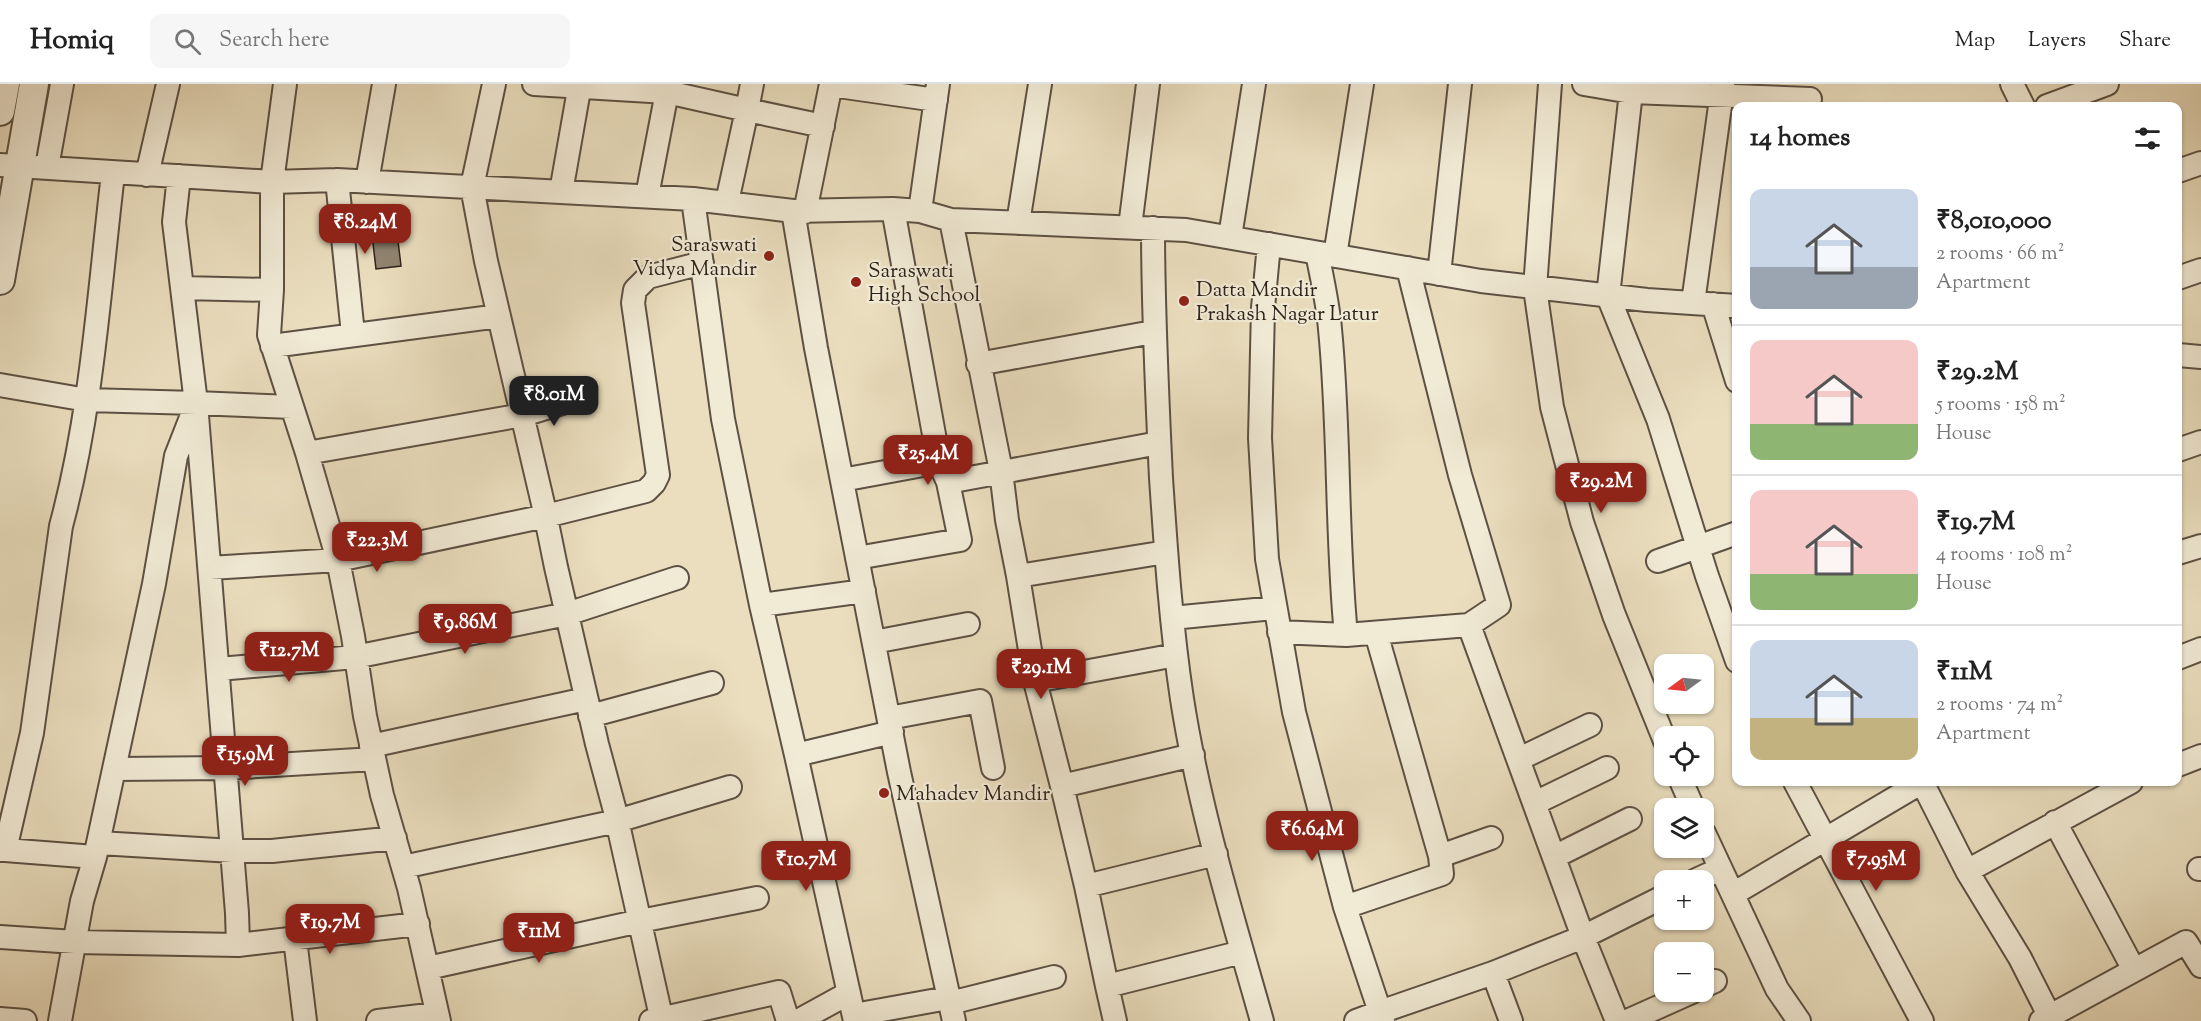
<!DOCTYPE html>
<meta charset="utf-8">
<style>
body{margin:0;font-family:"Sorts Mill Goudy",serif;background:#f6f6f6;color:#222;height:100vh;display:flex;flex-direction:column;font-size:22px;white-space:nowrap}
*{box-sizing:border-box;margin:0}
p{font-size:20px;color:#767676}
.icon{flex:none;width:33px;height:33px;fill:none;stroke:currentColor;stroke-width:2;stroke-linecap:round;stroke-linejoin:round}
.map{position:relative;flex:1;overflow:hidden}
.side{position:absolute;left:1732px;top:18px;width:450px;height:684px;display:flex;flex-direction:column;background:#fff;border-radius:12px;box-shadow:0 2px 4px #0004}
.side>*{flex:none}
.needle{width:39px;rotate:255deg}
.buttons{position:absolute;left:1654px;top:570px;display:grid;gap:12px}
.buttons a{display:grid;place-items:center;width:60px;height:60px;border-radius:12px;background:#fff;box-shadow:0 2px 4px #0004;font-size:30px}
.price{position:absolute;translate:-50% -51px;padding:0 14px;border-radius:12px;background:#8f2418;color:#fff;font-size:20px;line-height:39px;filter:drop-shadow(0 2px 3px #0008)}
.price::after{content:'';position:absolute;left:50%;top:36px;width:18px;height:14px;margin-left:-9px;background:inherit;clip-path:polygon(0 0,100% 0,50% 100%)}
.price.selected{background:#222;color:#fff}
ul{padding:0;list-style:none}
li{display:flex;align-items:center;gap:18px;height:150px;padding:0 18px}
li+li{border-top:2px solid #e0e0e0}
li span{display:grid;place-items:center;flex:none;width:168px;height:120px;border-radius:12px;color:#555}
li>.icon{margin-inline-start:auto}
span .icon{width:72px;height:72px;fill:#fffc;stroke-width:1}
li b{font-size:26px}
h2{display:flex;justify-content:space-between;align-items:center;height:72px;padding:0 18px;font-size:26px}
header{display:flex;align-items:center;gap:36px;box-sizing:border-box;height:84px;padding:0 30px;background:#fff;border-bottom:2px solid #e0e0e0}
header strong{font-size:28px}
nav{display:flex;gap:33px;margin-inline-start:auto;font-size:21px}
.search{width:420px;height:54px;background:#f6f6f6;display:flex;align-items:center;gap:15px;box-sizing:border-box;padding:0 21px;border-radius:12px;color:#767676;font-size:22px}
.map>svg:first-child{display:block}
.building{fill:#908470;stroke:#2e221b;stroke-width:1.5}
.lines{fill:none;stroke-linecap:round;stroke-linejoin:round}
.minor-casing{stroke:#5d5144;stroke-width:26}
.tertiary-casing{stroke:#5d5144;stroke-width:32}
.minor{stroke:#f1ead5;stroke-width:22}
.tertiary{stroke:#f1ead5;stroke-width:28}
.poi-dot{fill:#8f2418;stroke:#f1ead5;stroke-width:2}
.labels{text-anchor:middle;stroke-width:4.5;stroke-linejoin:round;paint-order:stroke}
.poi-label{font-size:21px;fill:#2e221b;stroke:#f1ead5;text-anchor:start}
</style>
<header>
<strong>Homiq</strong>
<div class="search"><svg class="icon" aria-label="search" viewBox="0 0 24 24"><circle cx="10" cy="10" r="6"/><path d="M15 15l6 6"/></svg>Search here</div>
<nav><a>Map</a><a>Layers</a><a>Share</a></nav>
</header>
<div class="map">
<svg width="2201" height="937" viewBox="0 0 2201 937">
<rect width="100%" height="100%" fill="#eadebe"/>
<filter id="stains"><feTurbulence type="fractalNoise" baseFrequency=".00333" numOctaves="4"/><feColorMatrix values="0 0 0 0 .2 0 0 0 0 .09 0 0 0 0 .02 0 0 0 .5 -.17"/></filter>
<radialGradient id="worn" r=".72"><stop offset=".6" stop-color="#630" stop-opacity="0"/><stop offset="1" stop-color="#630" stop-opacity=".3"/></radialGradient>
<!-- building -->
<path class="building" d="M394,123L401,182L376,185L369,125Z"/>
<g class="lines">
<!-- minor casing -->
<g class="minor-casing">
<path id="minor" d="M285,0L272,98V206L269,251L307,369L523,331L575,315
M494,0L472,103L486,177L544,424L556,483L597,660L615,727L662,937
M534,0L667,8L647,112
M668,0L667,8L747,26L752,0
M1550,0L1535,204L1552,323L1582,438L1614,531L1665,657
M1584,0L1631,8L1632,0
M2012,0L2023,22
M831,1L936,16
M2047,22L2107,0
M0,81L272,98L337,96L693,115L793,127L893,125L920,127L951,136L1186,146L1481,197L1647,216L1737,222
M47,83L62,0
M2178,87L2201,79
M147,91L168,0
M179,92L174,138L196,319L292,323
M337,96L353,250
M367,98L384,0
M561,108L580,0
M693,115L723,335L761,521L864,507
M727,118L747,26L823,42
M893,125L939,378
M793,127L816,264L899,688L954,937
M920,127L938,0
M805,128L831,0
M951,136L1001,387L1007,436L1018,492L1166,468
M1018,139L1040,0
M1130,143L1148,0
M1153,144C1153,228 1157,311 1161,394C1166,468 1171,542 1182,615C1199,724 1232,831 1262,937
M1230,153L1254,0
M1269,160L1263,224L1260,354L1267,475L1294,628L1345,823L1442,790L1440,772
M1317,169C1322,194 1328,220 1330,245C1340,347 1336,449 1346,551
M1335,172L1362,0
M1408,184L1460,391L1499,521L1469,541
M1439,190L1460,0
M2178,194L2201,186
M182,204L272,206
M1693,219L1723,0
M1713,220L1737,297
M272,262L499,232
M2178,271L2201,273
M978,280L1153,248
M0,301L87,316L196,319
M2178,366L2201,358
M307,369L338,476L546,432L646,407L654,399L658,391L633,219L635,206L648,193L702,179
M842,396L939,378L948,398L1159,359
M2178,469L2201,462
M857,474L960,456L948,398
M1658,477L1737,449
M210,484L338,476L353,552L365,632L382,711L409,804L439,937
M1018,492L1035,597L1176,571
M761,521L796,671L892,648
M1172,534L1275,524
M1279,548L1346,551L1469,541L1583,853L1493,889L1380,928L1345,823
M1376,549L1440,772L1491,754
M874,558L968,540
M2178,574L2201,565
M1737,577L1707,492L1658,335L1608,212L1631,8L1810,15
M219,585L355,573L567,530L677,494
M1035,597L1062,702L1193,671
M590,632L712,599
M889,634L980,617L993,684
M371,662L586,615
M796,671L855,937
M1519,675L1590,641
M2178,681L2201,672
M115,685L227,684L374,675
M1679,692L1693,724
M1795,698L1922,937
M1922,698L1967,787L2020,874L2052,937
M1062,702L1086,802L1216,770
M1535,719L1607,684
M2055,738L2134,886
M1704,749L1777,905L1799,937
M99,759L233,767H272L395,754
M0,766H5L32,649L61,442C92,328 99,207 113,90
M5,766L95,773
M1554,773L1630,735
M403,783L617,737L730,703
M2199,785H2201
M1967,787L2131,698
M1696,796L1720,785
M1086,802L1107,902L1242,868
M1733,810L1922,698
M0,853L75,858L238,861L237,829L196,319
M295,855L305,937
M238,861L418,840
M428,884L640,837L757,814
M1493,889L1511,937
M1107,902L1115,937
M1704,902L1715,897
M950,919L1054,893
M854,931L948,914
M0,935L25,937
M60,937L82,817L95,773L154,500L176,372L194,326
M378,937L437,930
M651,937L779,908L788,937
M798,937L849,909
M1356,937L1380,928L1383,937
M1617,937L1583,853L1665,812
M1627,937L1692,908
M2041,937L2186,858L2201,882"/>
</g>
<!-- tertiary casing -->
<g class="tertiary-casing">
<path id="tertiary" d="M0,27L5,0
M0,196L34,0"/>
</g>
<!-- minor -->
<use href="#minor" class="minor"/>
<!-- tertiary -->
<use href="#tertiary" class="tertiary"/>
</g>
<!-- markers -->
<g class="poi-dot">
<circle cx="769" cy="172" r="6"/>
<circle cx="856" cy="198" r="6"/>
<circle cx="1184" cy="217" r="6"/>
<circle cx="884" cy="709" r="6"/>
</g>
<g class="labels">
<!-- poi labels -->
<g class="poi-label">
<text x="757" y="167" text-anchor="end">Saraswati<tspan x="757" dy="24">Vidya Mandir</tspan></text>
<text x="868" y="193">Saraswati<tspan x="868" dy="24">High School</tspan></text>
<text x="1196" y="212">Datta Mandir<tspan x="1196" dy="24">Prakash Nagar Latur</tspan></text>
<text x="896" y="716">Mahadev Mandir</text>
</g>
</g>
<rect width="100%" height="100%" filter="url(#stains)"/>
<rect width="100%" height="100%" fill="url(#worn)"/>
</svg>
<div class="buttons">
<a><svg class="needle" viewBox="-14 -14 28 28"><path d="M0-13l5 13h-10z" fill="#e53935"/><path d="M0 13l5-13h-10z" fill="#767676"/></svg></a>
<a><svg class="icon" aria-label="locate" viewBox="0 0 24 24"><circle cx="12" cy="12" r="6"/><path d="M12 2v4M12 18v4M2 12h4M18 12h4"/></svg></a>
<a><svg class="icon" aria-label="layers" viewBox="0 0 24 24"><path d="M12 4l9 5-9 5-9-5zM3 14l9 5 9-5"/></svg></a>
<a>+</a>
<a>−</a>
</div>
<b class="price" style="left:365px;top:171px">₹8.24M</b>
<b class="price selected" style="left:554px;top:343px">₹8.01M</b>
<b class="price" style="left:928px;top:402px">₹25.4M</b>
<b class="price" style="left:1601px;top:430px">₹29.2M</b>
<b class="price" style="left:377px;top:489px">₹22.3M</b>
<b class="price" style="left:465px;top:571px">₹9.86M</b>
<b class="price" style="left:289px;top:599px">₹12.7M</b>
<b class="price" style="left:1041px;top:616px">₹29.1M</b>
<b class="price" style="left:245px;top:703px">₹15.9M</b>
<b class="price" style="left:1312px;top:778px">₹6.64M</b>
<b class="price" style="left:806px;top:808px">₹10.7M</b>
<b class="price" style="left:1876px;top:808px">₹7.95M</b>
<b class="price" style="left:330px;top:871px">₹19.7M</b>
<b class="price" style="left:539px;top:880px">₹11M</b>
<section class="side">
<h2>14 homes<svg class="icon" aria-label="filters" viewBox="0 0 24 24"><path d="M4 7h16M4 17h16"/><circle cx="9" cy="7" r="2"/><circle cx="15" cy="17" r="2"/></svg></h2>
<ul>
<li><span style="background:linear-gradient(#c9d6e8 65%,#9aa5b1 0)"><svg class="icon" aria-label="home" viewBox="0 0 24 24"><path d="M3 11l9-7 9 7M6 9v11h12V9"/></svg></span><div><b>₹8,010,000</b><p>2 rooms · 66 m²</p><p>Apartment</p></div></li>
<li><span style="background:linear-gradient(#f6c9c9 70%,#8fb573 0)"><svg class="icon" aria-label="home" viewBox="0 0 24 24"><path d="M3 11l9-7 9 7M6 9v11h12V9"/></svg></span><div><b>₹29.2M</b><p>5 rooms · 158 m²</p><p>House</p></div></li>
<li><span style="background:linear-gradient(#f6c9c9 70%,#8fb573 0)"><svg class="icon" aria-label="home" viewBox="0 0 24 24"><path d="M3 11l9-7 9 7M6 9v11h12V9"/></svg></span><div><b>₹19.7M</b><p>4 rooms · 108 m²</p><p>House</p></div></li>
<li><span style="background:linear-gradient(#c9d6e8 65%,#c2b280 0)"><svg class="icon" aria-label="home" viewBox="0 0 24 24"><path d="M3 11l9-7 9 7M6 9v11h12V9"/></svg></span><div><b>₹11M</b><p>2 rooms · 74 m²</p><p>Apartment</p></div></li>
</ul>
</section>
</div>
